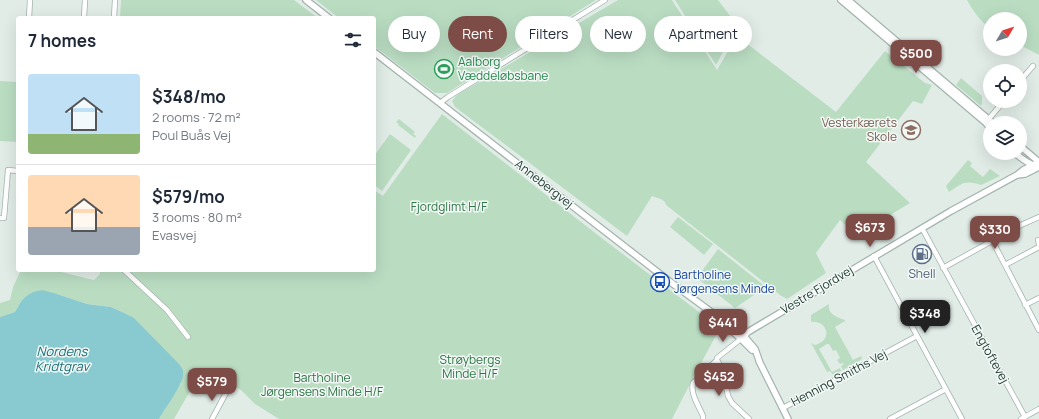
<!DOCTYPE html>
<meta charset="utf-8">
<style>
body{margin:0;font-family:Manrope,sans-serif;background:#f6f6f7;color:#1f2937;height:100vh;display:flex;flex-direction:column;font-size:15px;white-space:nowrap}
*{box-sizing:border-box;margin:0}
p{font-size:13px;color:#747a83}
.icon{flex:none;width:22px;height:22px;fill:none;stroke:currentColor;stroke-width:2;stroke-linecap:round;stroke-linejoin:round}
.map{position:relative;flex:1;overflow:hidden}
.drawer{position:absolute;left:16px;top:16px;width:360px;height:256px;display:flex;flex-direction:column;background:#fff;border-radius:4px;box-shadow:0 4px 16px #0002}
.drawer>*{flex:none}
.hud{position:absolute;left:388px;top:16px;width:380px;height:36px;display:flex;gap:8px}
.needle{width:26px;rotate:51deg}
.controls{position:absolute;left:983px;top:12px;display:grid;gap:8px}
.controls a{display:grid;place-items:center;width:44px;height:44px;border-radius:50%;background:#fff;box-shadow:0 4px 16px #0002;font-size:20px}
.price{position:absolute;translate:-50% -34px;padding:0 9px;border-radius:8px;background:#7e4c47;color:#fff;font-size:13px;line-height:26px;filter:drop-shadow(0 1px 2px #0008)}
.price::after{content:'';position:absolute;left:50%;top:24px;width:12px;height:9px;margin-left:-6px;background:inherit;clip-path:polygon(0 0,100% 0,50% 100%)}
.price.on{background:#222;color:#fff}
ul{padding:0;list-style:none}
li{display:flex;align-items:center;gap:12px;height:100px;padding:0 12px}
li+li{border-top:1px solid #e0e1e3}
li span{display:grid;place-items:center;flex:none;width:112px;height:80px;border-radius:4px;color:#555}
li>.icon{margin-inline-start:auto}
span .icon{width:48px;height:48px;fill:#fffc;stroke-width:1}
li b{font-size:17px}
h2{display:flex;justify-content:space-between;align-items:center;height:48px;padding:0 12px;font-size:17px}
.chip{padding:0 14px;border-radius:18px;background:#fff;box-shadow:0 4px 16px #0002;font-size:14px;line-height:36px}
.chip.on{background:#7e4c47;color:#fff}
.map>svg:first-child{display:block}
.green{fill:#baddc2}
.water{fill:#89cad1}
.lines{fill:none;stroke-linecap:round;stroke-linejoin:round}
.minor-casing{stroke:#a4b4ae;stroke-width:6}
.tertiary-casing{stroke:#a4b4ae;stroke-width:8}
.minor{stroke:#fff;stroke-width:4.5}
.tertiary{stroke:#fff;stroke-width:5.5}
.labels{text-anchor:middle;stroke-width:3;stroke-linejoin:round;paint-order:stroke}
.leisure-label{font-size:12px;fill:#27864d;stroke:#f2f8f5;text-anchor:start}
.education-label{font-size:12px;fill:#785e54;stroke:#f2f8f5;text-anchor:end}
.street-label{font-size:12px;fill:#223d34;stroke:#f2f8f5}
.park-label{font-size:12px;fill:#2c7444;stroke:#f2f8f5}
.service-label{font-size:12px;fill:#4e5e75;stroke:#f2f8f5}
.transit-label{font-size:12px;fill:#164399;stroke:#f2f8f5;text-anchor:start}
.water-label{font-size:13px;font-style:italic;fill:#1c6e79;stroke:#f2f8f5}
</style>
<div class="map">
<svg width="1039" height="419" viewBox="0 0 1039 419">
<rect width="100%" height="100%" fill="#e1ece7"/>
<!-- green -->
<path class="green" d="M121,0H294L318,18H120Z
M316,0H596L447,93H435L374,46V18H339Z
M618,0H672L717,70L737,36L836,112L885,51L925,83L932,85L922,104L913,101L866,162L910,203L857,235L840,220L816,253L826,273L787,299L780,295L666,205C665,199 657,198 652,196L627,236L455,107L452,101L457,95Z
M675,0H718L737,25L716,65Z
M967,0H1039V55L1020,45V19H990V28C980,21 973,11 967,0Z
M961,78L982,96V104L981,106L956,85Z
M0,81L18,82V142L0,141Z
M442,114L603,239L720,328L694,376L672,419H279L255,404L241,390L222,379L202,370L174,419H159L181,383L122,312L111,307L87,304L57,294L20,303L15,312L0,317V303L10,300L13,287L21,270H61V272L94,280L100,274V270H374V190L383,196Z
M399,119L415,132L413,134L416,136L415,138L398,125L399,124L396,122Z
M390,134L411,150L382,191L374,185V156Z
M968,160L972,163L970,166L983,177L990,169L1000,176L981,185C964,180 963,183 949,192L946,186Z
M678,217L713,244L704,255L670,227Z
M718,249L766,287L735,308L697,278Z
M829,304C827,314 837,317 845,320V321L835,327L853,360L861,356L862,359L843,370L841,366L844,364L843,363L840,364L837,360L840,358L836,350L833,351L829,344H827L819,349L832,372L840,368L841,371L833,375L830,371L827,372L811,343L815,345C834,340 827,320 811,322V315Z"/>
<!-- water -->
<path class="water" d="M42,290L57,294L87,304L111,307L122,312L134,318L179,364C182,368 184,370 183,376C182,385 165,409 159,419H0V317L15,312C22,299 27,292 42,290Z"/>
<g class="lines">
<!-- minor casing -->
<g class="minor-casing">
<path id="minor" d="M29,18L30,0
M84,18L85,0
M114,18L115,0
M1020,81L1033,66
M440,103L448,97L605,0
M987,121L1004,101
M0,218H4L8,170L18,171
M922,228L1025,417
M1038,240L1039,244
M993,242L1039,330
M874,256L962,419
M1005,265L1039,247
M943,268L1021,225L1039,217
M124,270L167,310L188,337
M1025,305L1039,298
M717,360L721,367L724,377L728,396L732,403L749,419
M783,408L917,336
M212,419L226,393
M703,419V416C699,406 690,394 693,383L717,360V358L742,338
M890,419L946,389
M1021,419L1039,409"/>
</g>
<!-- tertiary casing -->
<g class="tertiary-casing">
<path id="tertiary" d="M306,0L329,18
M841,0L986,123L990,128
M848,0L993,123
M374,52L669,281L744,336L755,349L760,363
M1020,146L1039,162
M1015,153C1022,159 1029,164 1038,167
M1017,175L1025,174L1039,167
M725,325L741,339L752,350
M744,336L748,332L758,326L951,211L1017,175L1023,170L1039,162
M759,361L788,419"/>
</g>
<!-- minor -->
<use href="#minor" class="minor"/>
<!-- tertiary -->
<use href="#tertiary" class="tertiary"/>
</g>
<!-- icons -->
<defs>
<g id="stadium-ring" transform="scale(1)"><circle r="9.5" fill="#f2f8f5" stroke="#2e9e5b" stroke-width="1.5"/><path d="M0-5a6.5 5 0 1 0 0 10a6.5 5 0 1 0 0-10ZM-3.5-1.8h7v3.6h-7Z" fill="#2e9e5b"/></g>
<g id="school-ring" transform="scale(1)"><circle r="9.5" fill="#f2f8f5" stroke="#8d6e63" stroke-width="1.5"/><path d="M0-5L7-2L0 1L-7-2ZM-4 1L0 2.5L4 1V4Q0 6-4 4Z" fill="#8d6e63"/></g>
<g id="fuel-ring" transform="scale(1)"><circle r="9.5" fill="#f2f8f5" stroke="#5c6f8a" stroke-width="1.5"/><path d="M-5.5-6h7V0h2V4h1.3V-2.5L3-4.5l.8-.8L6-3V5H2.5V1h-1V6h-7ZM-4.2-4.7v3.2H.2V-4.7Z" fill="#5c6f8a"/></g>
<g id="bus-ring" transform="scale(1)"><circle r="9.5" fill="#f2f8f5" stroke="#1a4fb4" stroke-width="1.5"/><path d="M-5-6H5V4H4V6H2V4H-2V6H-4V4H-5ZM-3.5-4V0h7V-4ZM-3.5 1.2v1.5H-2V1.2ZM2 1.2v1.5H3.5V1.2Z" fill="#1a4fb4"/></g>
</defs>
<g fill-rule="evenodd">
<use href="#stadium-ring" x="444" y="69"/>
<use href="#school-ring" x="911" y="130"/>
<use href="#fuel-ring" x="922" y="254"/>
<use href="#bus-ring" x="660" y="282"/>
</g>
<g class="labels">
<!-- leisure labels -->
<g class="leisure-label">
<text x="458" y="66">Aalborg<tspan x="458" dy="14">Væddeløbsbane</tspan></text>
</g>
<!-- education labels -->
<g class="education-label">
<text x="897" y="127">Vesterkærets<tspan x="897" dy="14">Skole</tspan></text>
</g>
<!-- street labels -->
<g class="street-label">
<text transform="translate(544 184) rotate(38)" y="4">Annebergvej</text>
<text transform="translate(817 290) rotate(-31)" y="4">Vestre Fjordvej</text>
<text transform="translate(990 354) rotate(61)" y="4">Engtoftevej</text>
<text transform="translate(839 378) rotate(-28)" y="4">Henning Smiths Vej</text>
</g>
<!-- park labels -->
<g class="park-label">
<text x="449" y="211">Fjordglimt H/F</text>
<text x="470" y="364">Strøybergs<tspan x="470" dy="14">Minde H/F</tspan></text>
<text x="322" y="382">Bartholine<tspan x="322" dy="14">Jørgensens Minde H/F</tspan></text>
</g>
<!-- service labels -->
<g class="service-label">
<text x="922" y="278">Shell</text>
</g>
<!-- transit labels -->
<g class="transit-label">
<text x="674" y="279">Bartholine<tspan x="674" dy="14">Jørgensens Minde</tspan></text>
</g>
<!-- water labels -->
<g class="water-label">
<text x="62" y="356">Nordens<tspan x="62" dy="15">Kridtgrav</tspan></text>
</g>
</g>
</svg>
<div class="controls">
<a><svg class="needle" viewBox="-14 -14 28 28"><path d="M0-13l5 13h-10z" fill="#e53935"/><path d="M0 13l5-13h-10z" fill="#747a83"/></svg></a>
<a><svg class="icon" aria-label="locate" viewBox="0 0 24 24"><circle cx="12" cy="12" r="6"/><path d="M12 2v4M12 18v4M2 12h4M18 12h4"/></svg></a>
<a><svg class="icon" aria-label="layers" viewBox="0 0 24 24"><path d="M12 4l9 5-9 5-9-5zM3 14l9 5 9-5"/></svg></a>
</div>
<b class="price" style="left:916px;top:74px">$500</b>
<b class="price" style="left:870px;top:248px">$673</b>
<b class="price" style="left:995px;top:250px">$330</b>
<b class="price on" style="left:925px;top:334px">$348</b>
<b class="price" style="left:723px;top:343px">$441</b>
<b class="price" style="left:719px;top:397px">$452</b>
<b class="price" style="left:212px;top:402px">$579</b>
<div class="hud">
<a class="chip">Buy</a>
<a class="chip on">Rent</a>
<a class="chip">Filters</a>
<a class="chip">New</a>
<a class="chip">Apartment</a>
</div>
<section class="drawer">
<h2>7 homes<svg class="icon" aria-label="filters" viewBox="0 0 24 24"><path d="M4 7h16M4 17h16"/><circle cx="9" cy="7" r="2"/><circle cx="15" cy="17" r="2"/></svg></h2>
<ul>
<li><span style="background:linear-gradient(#bfe0f5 75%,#8fb573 0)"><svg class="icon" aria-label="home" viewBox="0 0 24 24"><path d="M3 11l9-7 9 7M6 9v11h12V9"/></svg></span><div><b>$348/mo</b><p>2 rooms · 72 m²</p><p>Poul Buås Vej</p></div></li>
<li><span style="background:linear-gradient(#ffd9b3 65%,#9aa5b1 0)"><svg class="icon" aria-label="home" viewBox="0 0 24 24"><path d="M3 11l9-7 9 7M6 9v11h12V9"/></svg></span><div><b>$579/mo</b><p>3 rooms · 80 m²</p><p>Evasvej</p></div></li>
</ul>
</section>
</div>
